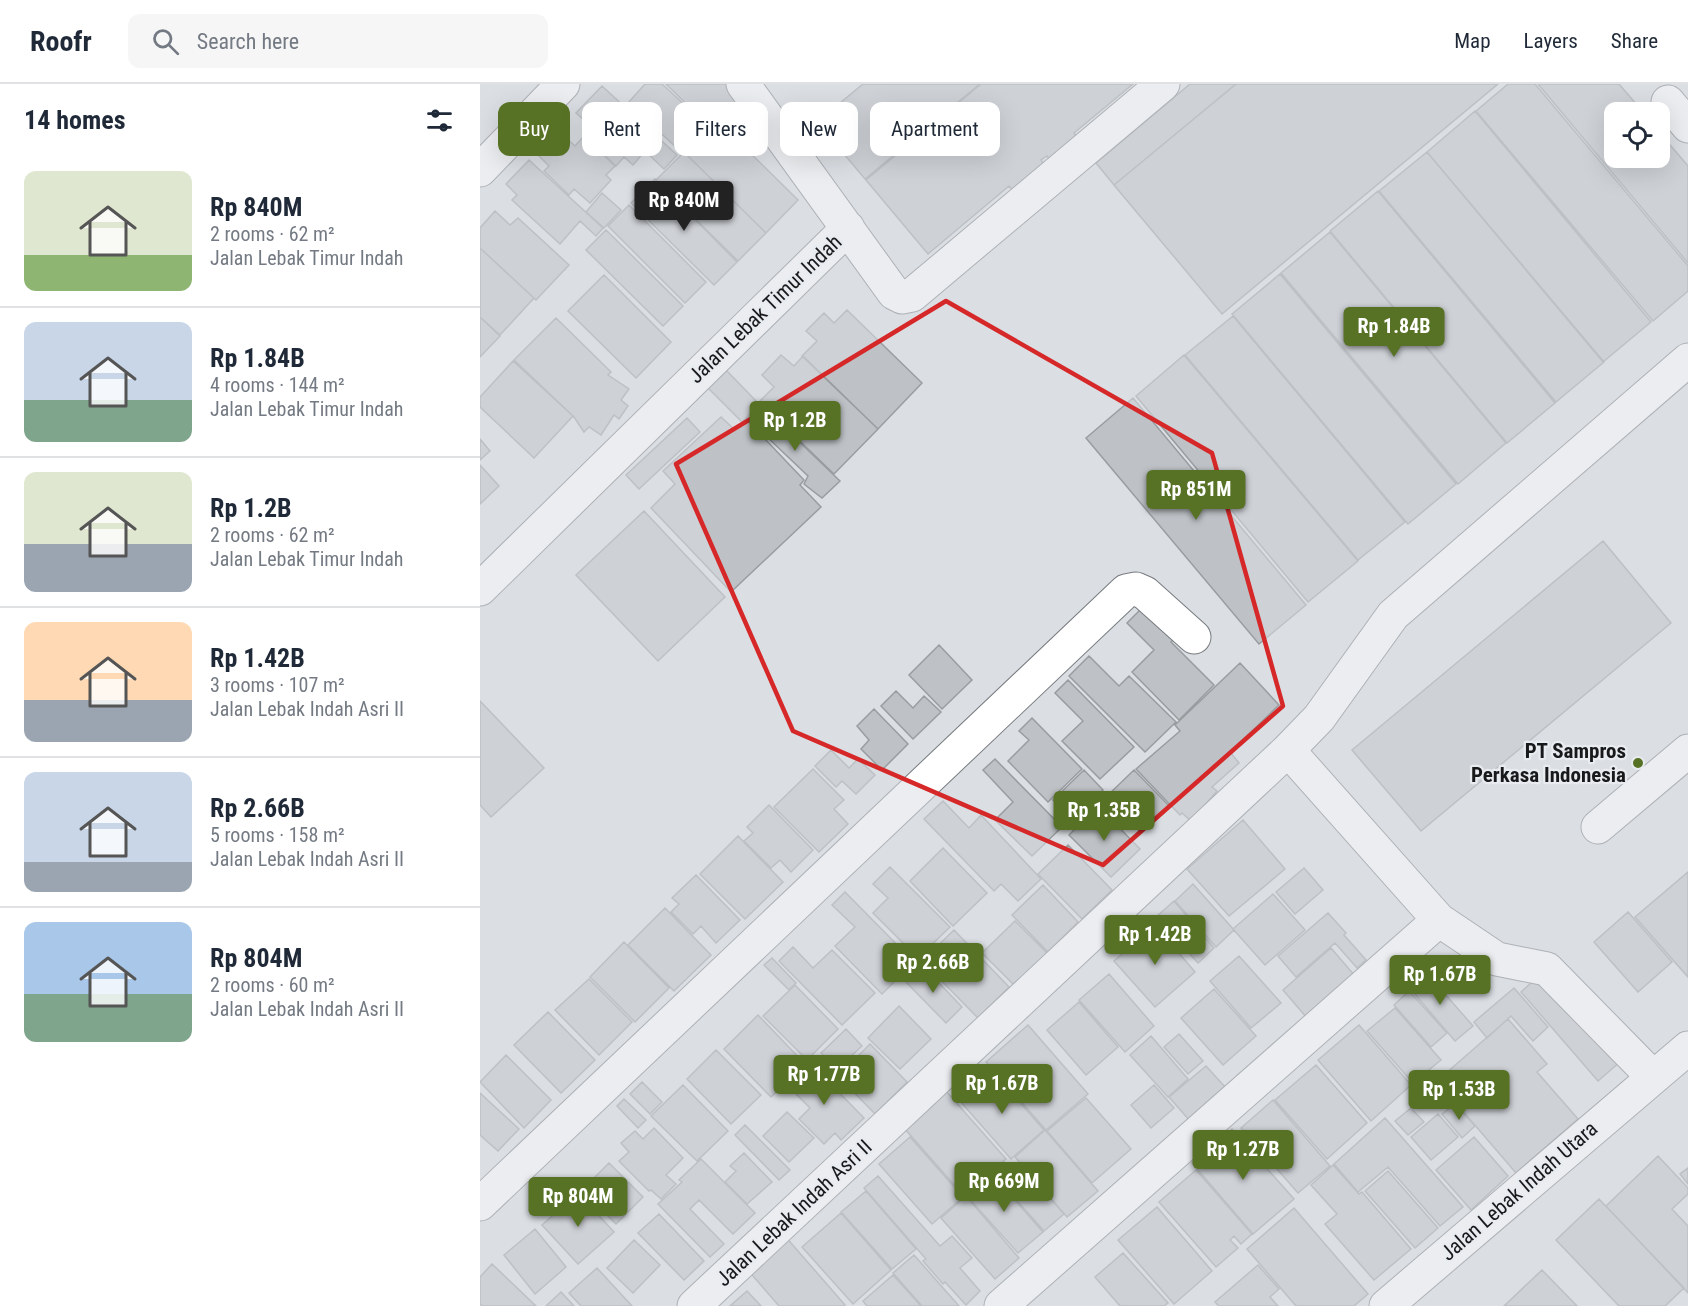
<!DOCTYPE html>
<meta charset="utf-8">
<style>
body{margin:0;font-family:"Roboto Condensed",sans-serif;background:#f6f6f7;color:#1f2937;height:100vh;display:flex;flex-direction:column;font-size:22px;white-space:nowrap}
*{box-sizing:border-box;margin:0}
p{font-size:20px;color:#747a83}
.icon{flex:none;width:33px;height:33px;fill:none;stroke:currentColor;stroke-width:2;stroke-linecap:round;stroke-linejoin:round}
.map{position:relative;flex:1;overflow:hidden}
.details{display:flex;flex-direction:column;background:#fff;width:480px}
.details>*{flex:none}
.hud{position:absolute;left:18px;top:18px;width:570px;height:54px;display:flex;gap:12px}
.buttons{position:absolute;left:1124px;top:18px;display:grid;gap:12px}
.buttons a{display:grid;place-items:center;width:66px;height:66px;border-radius:12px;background:#fff;box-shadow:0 6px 24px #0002;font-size:30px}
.price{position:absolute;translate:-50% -51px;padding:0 14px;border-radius:6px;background:#587225;color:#fff;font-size:20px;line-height:39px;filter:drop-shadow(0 2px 3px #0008)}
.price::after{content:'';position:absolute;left:50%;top:36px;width:18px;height:14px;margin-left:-9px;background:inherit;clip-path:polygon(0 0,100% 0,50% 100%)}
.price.on{background:#222;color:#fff}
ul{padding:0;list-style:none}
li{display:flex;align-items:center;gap:18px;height:150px;padding:0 24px}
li+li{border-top:2px solid #e0e1e3}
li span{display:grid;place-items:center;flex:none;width:168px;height:120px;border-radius:12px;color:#555}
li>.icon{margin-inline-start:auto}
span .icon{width:72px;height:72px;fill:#fffc;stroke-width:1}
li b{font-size:26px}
h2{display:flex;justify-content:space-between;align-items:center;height:72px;padding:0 24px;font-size:26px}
.tag{padding:0 21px;border-radius:12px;background:#fff;box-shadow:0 6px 24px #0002;font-size:21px;line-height:54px}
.tag.on{background:#587225;color:#fff}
header{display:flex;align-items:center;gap:36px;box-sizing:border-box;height:84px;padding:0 30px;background:#fff;border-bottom:2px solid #e0e1e3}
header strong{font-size:28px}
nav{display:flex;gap:33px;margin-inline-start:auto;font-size:21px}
.search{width:420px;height:54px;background:#f6f6f7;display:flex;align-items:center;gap:15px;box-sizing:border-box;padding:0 21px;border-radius:12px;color:#747a83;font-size:22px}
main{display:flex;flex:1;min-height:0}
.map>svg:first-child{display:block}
.building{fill:#bec2c6;stroke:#999da0;stroke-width:1.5}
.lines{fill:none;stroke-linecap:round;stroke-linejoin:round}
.minor-casing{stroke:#777b7f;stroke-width:35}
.minor{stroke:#fff;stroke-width:33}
.marked{fill:none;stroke:#d62828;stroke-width:4.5;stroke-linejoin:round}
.poi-dot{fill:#587225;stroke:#e8ecf0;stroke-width:2}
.labels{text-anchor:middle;stroke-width:4.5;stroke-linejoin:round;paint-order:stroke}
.street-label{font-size:21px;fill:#18191b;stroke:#e8ecf0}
.poi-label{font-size:21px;font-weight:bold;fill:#18191b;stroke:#e8ecf0;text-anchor:end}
</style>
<header>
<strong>Roofr</strong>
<div class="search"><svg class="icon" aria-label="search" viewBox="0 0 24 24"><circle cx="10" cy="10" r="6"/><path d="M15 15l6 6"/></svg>Search here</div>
<nav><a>Map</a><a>Layers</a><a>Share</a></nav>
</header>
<main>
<section class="details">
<h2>14 homes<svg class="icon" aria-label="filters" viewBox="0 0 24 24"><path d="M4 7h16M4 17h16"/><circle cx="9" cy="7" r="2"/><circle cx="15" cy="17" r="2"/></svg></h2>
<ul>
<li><span style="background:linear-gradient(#dfe7d0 70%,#8fb573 0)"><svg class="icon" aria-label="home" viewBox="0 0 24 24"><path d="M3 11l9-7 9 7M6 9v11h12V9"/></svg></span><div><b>Rp 840M</b><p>2 rooms · 62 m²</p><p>Jalan Lebak Timur Indah</p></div></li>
<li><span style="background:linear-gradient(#c9d6e8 65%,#7fa58c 0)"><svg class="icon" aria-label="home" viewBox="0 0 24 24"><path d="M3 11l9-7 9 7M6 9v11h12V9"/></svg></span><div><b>Rp 1.84B</b><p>4 rooms · 144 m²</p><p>Jalan Lebak Timur Indah</p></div></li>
<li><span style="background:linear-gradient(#dfe7d0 60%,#9aa5b1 0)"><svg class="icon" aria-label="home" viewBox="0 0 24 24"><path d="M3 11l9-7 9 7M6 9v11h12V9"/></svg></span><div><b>Rp 1.2B</b><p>2 rooms · 62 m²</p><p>Jalan Lebak Timur Indah</p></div></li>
<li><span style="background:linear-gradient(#ffd9b3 65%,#9aa5b1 0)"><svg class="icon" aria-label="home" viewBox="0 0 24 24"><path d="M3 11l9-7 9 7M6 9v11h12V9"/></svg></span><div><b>Rp 1.42B</b><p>3 rooms · 107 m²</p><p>Jalan Lebak Indah Asri II</p></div></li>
<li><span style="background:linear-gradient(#c9d6e8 75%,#9aa5b1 0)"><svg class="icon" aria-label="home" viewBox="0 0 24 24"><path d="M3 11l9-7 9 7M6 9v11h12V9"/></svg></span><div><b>Rp 2.66B</b><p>5 rooms · 158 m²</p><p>Jalan Lebak Indah Asri II</p></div></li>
<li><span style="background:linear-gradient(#a9c7e8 60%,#7fa58c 0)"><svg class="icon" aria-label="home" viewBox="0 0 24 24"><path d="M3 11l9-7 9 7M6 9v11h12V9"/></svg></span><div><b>Rp 804M</b><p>2 rooms · 60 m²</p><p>Jalan Lebak Indah Asri II</p></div></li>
</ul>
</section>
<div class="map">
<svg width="1208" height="1222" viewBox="0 0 1208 1222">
<rect width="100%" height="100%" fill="#dbdfe3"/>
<!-- building -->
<path class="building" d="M165,0H182L223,38L198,65L148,19Z
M186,0H254L264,10L231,44Z
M383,0H500L385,95L337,38Z
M501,0H653L594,49L601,57L573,80L567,72L561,76L568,85L537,111L529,102L448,170L386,96Z
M710,0H756L634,101L616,79Z
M756,0H1018L742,230L634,101Z
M1028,0H1055L1208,182V207L1173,237L996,27Z
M1058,0H1139L1163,28H1134V74H1179V48L1208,82V179Z
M122,2L197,71L184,85L165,67L153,81L144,73L136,82L104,52L113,44L96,29Z
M995,27L1171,238L1123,278L947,68Z
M239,38L318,116L286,149L207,71Z
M79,47L95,62L104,52L135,82L126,91L131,96L110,119L94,105L89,111L64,87L69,82L57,70Z
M204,68L286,149L258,177L176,96Z
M947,68L1124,278L1076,318L899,107Z
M49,76L123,144L116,152L100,137L80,160L32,116L37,111L26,100Z
M175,95L257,178L234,201L151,119Z
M898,107L1075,319L1027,359L850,147Z
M122,109L141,126L124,144L106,128Z
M149,121L226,198L205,219L128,142Z
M15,127L30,141L38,134L89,181L56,216L0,164V144Z
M126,146L203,222L183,242L106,166Z
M850,148L1026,359L978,400L801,189Z
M0,164L54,214L20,251L0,233Z
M800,190L976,400L928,440L752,230Z
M124,191L191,258L156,294L88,227Z
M367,226L442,299L398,345L322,272L337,257L326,247L344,229L354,239Z
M753,232L925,438L878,476L705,271Z
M0,233L20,252L0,273Z
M76,234L131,288L128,291L149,305L141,316L148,322L139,335L134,331L121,351L109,343L104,348L94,333L34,276Z
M301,271L314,282L323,272L398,345L354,390L279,318L294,303L282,291Z
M704,271L878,477L828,518L656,312Z
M33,277L93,332L54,374L0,323V313Z
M246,286L279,320L262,338L228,304Z
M653,314L826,521L779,560L606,354Z
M280,320L360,397L342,414L324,400L328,392L267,334Z
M241,333L254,345L266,335L324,396L320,401L341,423L251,508L171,424L195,400L183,387Z
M207,334L220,348L159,405L146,391Z
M0,355L10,367L0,376Z
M0,381L19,402L0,420Z
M164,427L245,513L178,577L96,491Z
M1123,457L1191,539L941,747L872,666Z
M664,522L695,554L691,558L734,601L699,636L652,588L674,566L647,539Z
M459,561L492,596L462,625L429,591Z
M609,572L639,602L649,592L696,638L665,668L589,592Z
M760,579L799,621L750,668L759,679L732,703L737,707L711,737L702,729L700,731L656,685L700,647L695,641Z
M588,596L654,663L620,695L582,657L603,637L575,609Z
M416,607L433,624L444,612L461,628L433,655L401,622Z
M0,617L64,684L11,733L0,721Z
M394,625L428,660L402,686L381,665L389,656L377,642Z
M552,634L602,685L568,718L528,677L549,656L539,647Z
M351,666L369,684L378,675L395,691L376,710L362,697L356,703L335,682Z
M515,675L582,743L552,772L515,736L533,718L503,686Z
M333,685L364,716L354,725L368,740L339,768L294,723Z
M604,686L623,706L593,736L573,716Z
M654,686L689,722L661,749L626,713Z
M463,717L489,744L501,731L561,795L538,817L521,800L514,807L444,735Z
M289,721L333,766L311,788L300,776L291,784L264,757L273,749L267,743Z
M618,722L660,765L631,793L589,751Z
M763,736L805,785L749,832L707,785Z
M258,752L303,798L265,835L220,790Z
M588,761L632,806L602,835L558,790Z
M463,764L507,809L473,842L430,797Z
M410,783L470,843L438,874L393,829L408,814L393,800Z
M824,784L843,806L815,830L796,808Z
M1208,788V893L1155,833Z
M216,791L260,836L236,859L221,842L213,850L191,828L199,820L192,814Z
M713,800L754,846L736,863L695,817Z
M563,801L598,838L568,868L532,831Z
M365,808L434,878L402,910L355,862L375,843L352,821Z
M793,810L825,846L785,881L753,845Z
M694,817L734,864L718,879L676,833Z
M185,824L231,871L194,907L148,861Z
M1148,828L1192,878L1158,908L1114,858Z
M848,829L866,849L864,851L886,876L877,884L855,859L816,893L798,872Z
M535,837L568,870L535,902L502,869Z
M675,841L715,888L675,923L634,877Z
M474,846L529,903L498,934L442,877Z
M144,858L189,904L155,938L110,893Z
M313,863L333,884L352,866L395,909L362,941L299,877Z
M851,864L875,892L827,934L803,906Z
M759,872L801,919L771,944L730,897Z
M292,874L316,899L309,906L284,881Z
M441,880L482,923L466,939L425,897Z
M944,886L993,942L975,957L927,901Z
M1063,888L1141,977L1118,997L1041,908Z
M629,890L674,942L645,968L599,916Z
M109,895L152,938L119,971L75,926Z
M315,901L358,945L327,976L283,932Z
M1034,904L1068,943L1053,957L1031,932L1007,954L994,938Z
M734,905L776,952L743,981L701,934Z
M929,907L967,949L951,963L914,921Z
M599,918L638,963L606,991L567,946Z
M419,922L451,955L420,985L388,954Z
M915,924L961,976L933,999L887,947Z
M68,928L115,976L81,1009L34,961Z
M278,931L325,980L291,1013L244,965Z
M1028,935L1067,980L1057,988L1098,1035L1036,1089L957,997Z
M548,941L608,1010L566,1046L506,978Z
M879,941L931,1001L891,1037L838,976Z
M366,945L382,962L357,985L341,969Z
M699,950L723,977L708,990L684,963Z
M671,952L708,995L688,1013L650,971Z
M390,960L427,998L395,1030L358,992Z
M236,966L281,1011L251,1040L207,995Z
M26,971L71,1016L44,1044L0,998Z
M331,980L384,1034L361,1056L355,1049L344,1060L319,1035L330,1024L308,1002Z
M836,981L887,1039L847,1075L795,1016Z
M726,982L746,1004L710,1037L689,1013Z
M512,987L564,1046L531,1075L479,1016Z
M162,998L182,1018L170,1030L150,1010Z
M203,1001L248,1047L217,1077L171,1032Z
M674,1001L694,1024L671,1044L651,1021Z
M466,1007L526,1075L484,1112L424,1044Z
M0,1009L39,1045L18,1067L0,1051Z
M606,1014L651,1065L612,1099L567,1047Z
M144,1015L166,1036L158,1044L137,1022Z
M793,1016L850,1082L818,1109L761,1044Z
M975,1020L995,1042L982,1054L962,1030Z
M931,1024L944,1038L928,1051L915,1037Z
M307,1028L334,1054L309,1078L283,1052Z
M958,1030L978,1053L951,1076L931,1053Z
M905,1034L983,1123L960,1142L908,1083L878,1108L854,1080Z
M265,1041L310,1086L299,1096L255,1051Z
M174,1044L203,1074L186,1091L196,1100L181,1115L171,1106L169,1107L139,1077L149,1068L141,1059L155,1047L163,1055Z
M752,1045L814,1115L773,1150L712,1079Z
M565,1046L618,1107L587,1133L535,1073Z
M430,1053L483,1113L452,1140L399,1080Z
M994,1053L1028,1092L991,1126L956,1086Z
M264,1069L292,1098L267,1120L245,1098L256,1087L250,1082Z
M1178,1072L1208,1104V1110L1192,1125L1208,1142V1209L1126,1122Z
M221,1075L275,1129L253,1150L219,1116L210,1125L244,1160L230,1173L178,1120L202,1098L199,1096Z
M129,1079L163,1113L136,1140L102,1106Z
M853,1081L879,1110L882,1108L931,1165L894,1196L845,1140L857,1130L831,1101Z
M1208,1084V1100L1200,1090Z
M716,1086L772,1150L761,1160L754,1152L750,1156L758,1164L736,1183L679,1118Z
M546,1087L584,1130L564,1147L526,1104Z
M908,1087L958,1144L935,1164L885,1107Z
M511,1089L563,1148L538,1169L486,1111Z
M398,1092L460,1162L472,1152L492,1174L480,1184L500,1207L486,1221L465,1198L463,1200L443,1177L446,1175L384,1104Z
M386,1107L436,1165L412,1185L361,1128Z
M98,1109L134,1148L98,1180L62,1141Z
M486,1112L539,1174L515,1195L461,1134Z
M1119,1115L1204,1204L1185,1222H1139L1076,1156Z
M677,1123L732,1187L694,1220L638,1156Z
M814,1124L888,1210L874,1222H816L767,1165Z
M361,1129L411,1186L373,1220L322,1163Z
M179,1130L224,1177L204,1196L158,1149Z
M55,1145L86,1183L55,1210L24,1171Z
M304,1151L365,1221L364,1222H299L266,1184Z
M154,1156L180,1181L153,1209L127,1184Z
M643,1169L688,1219L684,1222H640L615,1193Z
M434,1171L479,1222H442L413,1189Z
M12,1180L56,1222H2L0,1220V1193Z
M778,1181L799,1205L790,1213L798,1222H739L735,1218Z
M117,1184L152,1222H101L89,1209Z
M1062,1186L1097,1222H1024Z
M413,1191L441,1222H387L383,1217Z
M267,1207L281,1222H250Z
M81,1208L94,1222H66Z"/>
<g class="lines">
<!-- minor casing -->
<g class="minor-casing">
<path id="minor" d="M263,0L414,209L422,213L432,211L683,0
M1188,18L1208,42
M0,86L83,0
M0,505L368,144
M1118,743L1208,667
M1173,993L1067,885L1017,875L959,836L808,666L839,634L913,531L1208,276
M0,1120L646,507L656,505L665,509L714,553
M214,1222L808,666
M521,1222L959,836
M906,1222L1208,964"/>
</g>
<!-- minor -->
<use href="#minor" class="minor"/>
</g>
<!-- marked area -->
<path d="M0 0H1208V1222H0ZM466,217L732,369L803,622L623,781L313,647L196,380Z" fill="#dbdfe3" fill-opacity=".55" fill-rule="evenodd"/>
<path class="marked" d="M466,217L732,369L803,622L623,781L313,647L196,380Z"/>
<!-- markers -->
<circle class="poi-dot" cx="1158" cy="679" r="6"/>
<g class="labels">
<!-- street labels -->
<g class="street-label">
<text transform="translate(285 225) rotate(-44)" y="7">Jalan Lebak Timur Indah</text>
<text transform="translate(1039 1107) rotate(-41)" y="7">Jalan Lebak Indah Utara</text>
<text transform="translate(314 1129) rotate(-43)" y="7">Jalan Lebak Indah Asri II</text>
</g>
<!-- poi labels -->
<g class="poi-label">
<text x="1146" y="674">PT Sampros<tspan x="1146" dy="24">Perkasa Indonesia</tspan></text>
</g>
</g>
</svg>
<div class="buttons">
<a><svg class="icon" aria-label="locate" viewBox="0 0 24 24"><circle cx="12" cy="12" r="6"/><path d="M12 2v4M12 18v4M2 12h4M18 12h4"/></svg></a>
</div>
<b class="price on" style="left:204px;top:148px">Rp 840M</b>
<b class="price" style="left:914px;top:274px">Rp 1.84B</b>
<b class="price" style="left:315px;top:368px">Rp 1.2B</b>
<b class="price" style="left:716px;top:437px">Rp 851M</b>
<b class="price" style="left:624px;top:758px">Rp 1.35B</b>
<b class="price" style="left:675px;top:882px">Rp 1.42B</b>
<b class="price" style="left:453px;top:910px">Rp 2.66B</b>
<b class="price" style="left:960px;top:922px">Rp 1.67B</b>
<b class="price" style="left:344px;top:1022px">Rp 1.77B</b>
<b class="price" style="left:522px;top:1031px">Rp 1.67B</b>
<b class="price" style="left:979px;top:1037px">Rp 1.53B</b>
<b class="price" style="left:763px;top:1097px">Rp 1.27B</b>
<b class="price" style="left:524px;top:1129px">Rp 669M</b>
<b class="price" style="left:98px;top:1144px">Rp 804M</b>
<div class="hud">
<a class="tag on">Buy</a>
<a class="tag">Rent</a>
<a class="tag">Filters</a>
<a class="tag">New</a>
<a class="tag">Apartment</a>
</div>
</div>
</main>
